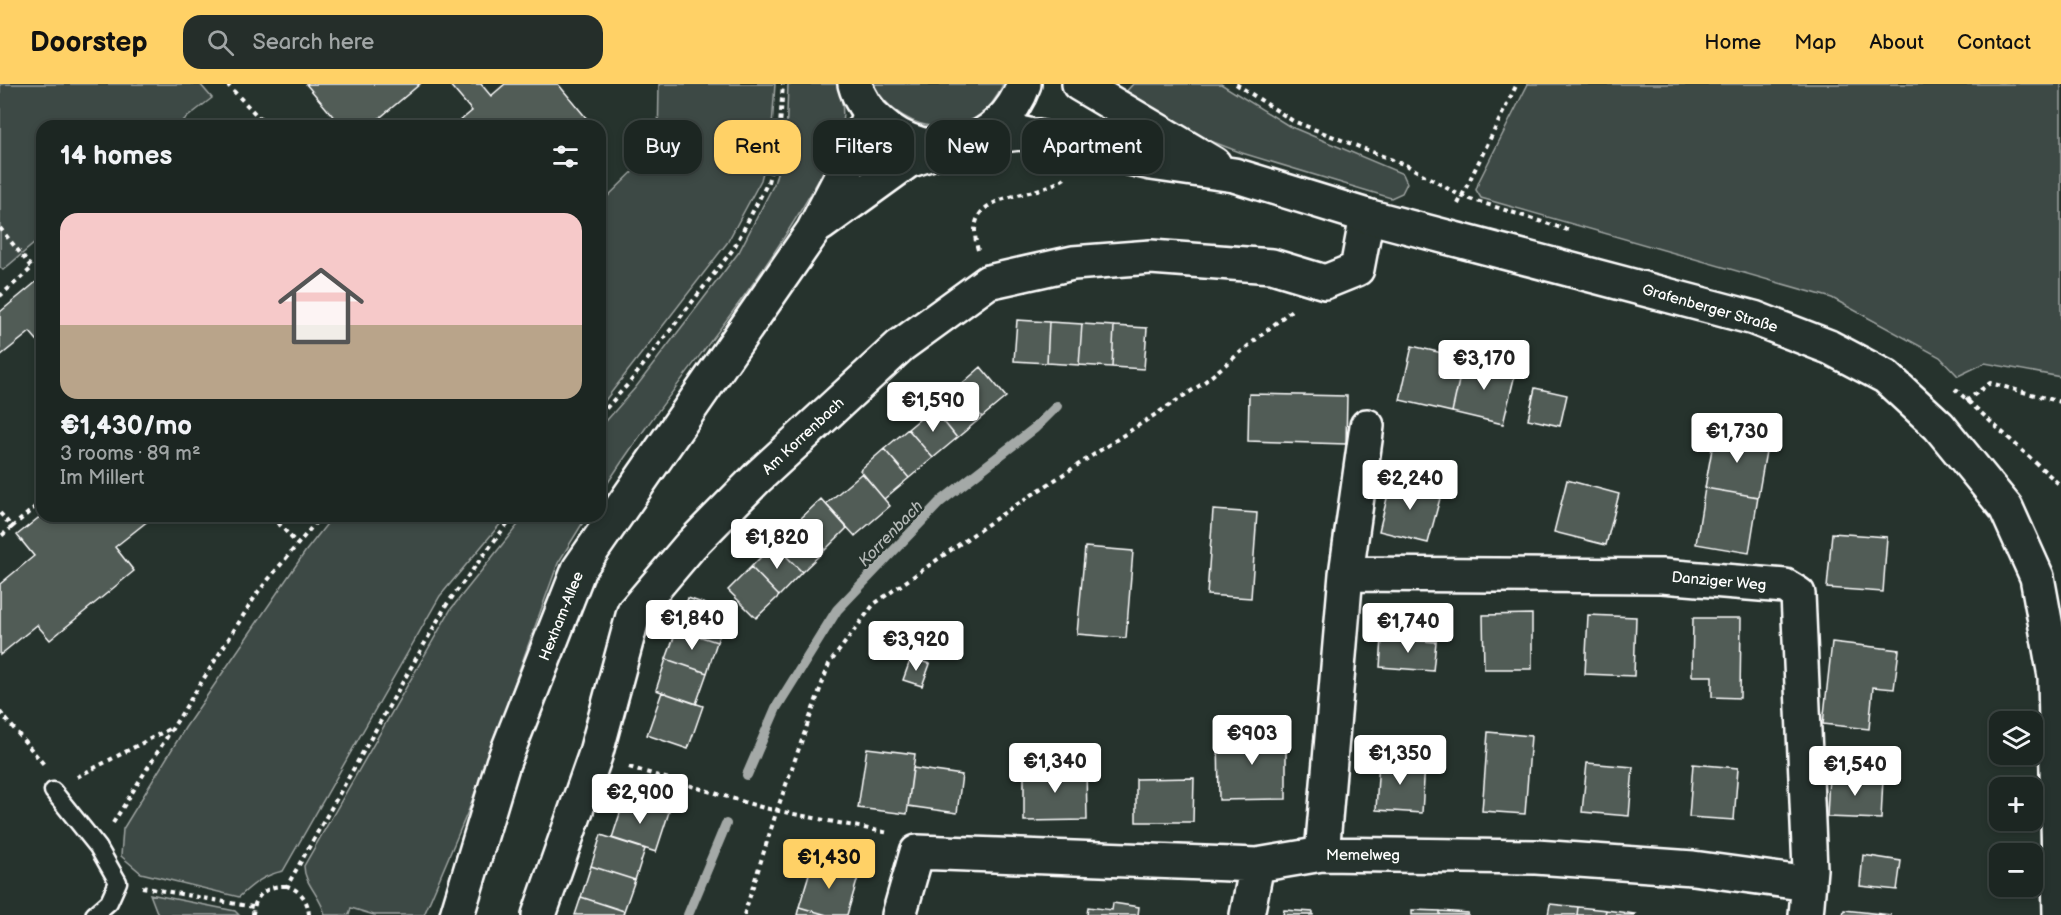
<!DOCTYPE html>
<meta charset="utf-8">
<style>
body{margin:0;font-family:"Balsamiq Sans",sans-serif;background:#252e2a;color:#f1f3f6;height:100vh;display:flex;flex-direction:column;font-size:22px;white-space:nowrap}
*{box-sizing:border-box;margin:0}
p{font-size:20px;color:#a0a5a5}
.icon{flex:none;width:33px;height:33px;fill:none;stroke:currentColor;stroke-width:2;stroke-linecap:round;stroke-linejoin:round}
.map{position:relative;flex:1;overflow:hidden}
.sheet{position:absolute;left:36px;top:36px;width:570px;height:402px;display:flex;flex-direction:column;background:#1c2622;border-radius:18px;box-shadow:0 3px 9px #0003,0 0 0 2px #3a4340}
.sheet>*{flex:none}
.banner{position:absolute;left:624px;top:36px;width:570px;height:54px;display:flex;gap:12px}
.controls{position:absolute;left:1989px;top:627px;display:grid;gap:12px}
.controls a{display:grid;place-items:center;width:54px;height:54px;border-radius:12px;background:#1c2622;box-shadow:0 3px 9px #0003,0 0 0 2px #3a4340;font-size:30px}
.price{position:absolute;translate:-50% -51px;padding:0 14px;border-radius:6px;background:#fff;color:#222;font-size:20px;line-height:39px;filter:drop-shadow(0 2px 3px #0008)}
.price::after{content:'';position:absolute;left:50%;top:36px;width:18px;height:14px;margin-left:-9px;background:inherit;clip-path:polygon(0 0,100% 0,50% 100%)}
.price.current{background:#ffd166;color:#111}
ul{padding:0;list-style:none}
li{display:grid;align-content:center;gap:12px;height:318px;padding:0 24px}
li span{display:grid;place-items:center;height:186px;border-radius:18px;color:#555}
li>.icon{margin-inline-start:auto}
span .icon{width:108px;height:108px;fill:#fffc;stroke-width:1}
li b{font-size:26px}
h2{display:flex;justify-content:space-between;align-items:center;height:72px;padding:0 24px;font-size:26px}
.tag{padding:0 21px;border-radius:18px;background:#1c2622;box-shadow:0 3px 9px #0003,0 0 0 2px #3a4340;font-size:21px;line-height:54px}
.tag.current{background:#ffd166;color:#111}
header{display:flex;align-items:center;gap:36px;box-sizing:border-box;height:84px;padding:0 30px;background:#ffd166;color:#111}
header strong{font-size:28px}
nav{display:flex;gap:33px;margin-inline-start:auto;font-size:21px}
.search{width:420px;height:54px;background:#252e2a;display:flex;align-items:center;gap:15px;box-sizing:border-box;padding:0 21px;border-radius:18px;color:#a0a5a5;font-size:22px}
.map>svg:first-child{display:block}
.green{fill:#3e4944;stroke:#9ea4a2;stroke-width:1.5}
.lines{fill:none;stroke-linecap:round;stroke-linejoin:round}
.stream{stroke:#a4a9a7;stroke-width:10}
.building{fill:#515c57;stroke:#fff;stroke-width:1.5}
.lane-casing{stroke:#fff;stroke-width:21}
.street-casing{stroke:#fff;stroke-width:38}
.secondary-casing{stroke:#fff;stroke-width:38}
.primary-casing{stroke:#fff;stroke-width:38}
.path{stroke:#fff;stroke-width:4;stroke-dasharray:4.5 4.5;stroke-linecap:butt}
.lane{stroke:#26332d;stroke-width:16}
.street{stroke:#26332d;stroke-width:33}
.secondary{stroke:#26332d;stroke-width:33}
.primary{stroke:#26332d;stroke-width:33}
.labels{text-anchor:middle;stroke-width:5;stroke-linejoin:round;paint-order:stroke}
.street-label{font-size:15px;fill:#fff;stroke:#26332d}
.water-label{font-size:16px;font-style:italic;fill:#b3b8b6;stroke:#26332d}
</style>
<header>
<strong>Doorstep</strong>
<div class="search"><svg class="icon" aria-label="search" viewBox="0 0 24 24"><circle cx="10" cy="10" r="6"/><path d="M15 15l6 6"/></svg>Search here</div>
<nav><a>Home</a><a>Map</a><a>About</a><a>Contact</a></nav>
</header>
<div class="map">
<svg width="2061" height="831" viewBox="0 0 2061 831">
<rect width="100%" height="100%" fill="#26332d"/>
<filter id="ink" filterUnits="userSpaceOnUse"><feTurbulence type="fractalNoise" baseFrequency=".0167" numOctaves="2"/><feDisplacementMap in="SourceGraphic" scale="12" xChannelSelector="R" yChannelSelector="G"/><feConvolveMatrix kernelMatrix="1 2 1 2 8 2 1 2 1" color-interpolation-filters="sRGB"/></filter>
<g filter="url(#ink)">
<!-- green -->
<path class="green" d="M0,0H200L212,14L176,42H42V153L3,186L0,183Z
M659,0H775L771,57L761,96L727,159L600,323V120L658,63Z
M788,0H839C842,14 845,31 841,45C831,78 811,110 793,139C735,234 659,317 600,411V344L636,303L739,168L774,100L786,57Z
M873,0H1003C978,61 903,54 873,0Z
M1133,0H1221L1289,42L1403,90L1407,99L1402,109L1391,114L1242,69L1190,49L1122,12Z
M1528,0H2061V293L1985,279L1958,292L1940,273L1832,214L1481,114L1476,106L1479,97Z
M333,432H507L440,512L283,787C264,791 253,800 239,813L141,789L121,772L123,745L185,644L305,468Z
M525,432H587L558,479L469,725L424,831H374L351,824L349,831H325C321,812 304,800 304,782L451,525Z
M150,810L235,827L239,831H158Z"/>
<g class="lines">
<!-- stream -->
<path class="stream" d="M747,691L776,624L837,526L940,418L1035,344L1057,322
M688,831L726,740"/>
</g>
<!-- building -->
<path class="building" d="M306,0H420L370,42H341Z
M449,0H481L491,12L505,0H558L593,42H454L472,27Z
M42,193V262L30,248L0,272V228Z
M1017,236L1049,238L1047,279L1014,277Z
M1049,238L1082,240L1079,281L1047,279Z
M1082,240L1114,242L1112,283L1079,281Z
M1114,242L1147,244L1144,285L1112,283Z
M1412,262L1464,274L1452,328L1400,316Z
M1464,274L1516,286L1503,340L1452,328Z
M981,283L1006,313L982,333L957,304Z
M957,304L982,333L957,354L933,324Z
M1535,304L1567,311L1560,342L1528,335Z
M1249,310L1347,312L1346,360L1248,357Z
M933,324L957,354L933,374L908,345Z
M908,345L933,374L909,394L884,365Z
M1715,348L1768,356L1758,413L1705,404Z
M884,365L909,394L884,415L860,386Z
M862,389L890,422L855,452L826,420Z
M1392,394L1442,407L1428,459L1379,447Z
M1567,396L1619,410L1606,461L1554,448Z
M1705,404L1758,413L1749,469L1696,460Z
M821,415L847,444L825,466L798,437Z
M1213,426L1257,429L1251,514L1207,511Z
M42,431L154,432L115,463L134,487L50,556L37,541L0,571V500L34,472L17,451Z
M798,437L825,466L802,488L774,460Z
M1832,449L1887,453L1883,508L1827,504Z
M774,460L802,488L779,512L751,483Z
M1085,463L1133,467L1126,554L1077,550Z
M751,483L779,512L756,534L728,506Z
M688,514L728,528L717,558L677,545Z
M1385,525L1438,529L1436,558L1382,554Z
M1532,530V585H1484L1483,531Z
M1588,531L1636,533L1634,592L1585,590Z
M1693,534H1741L1740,614L1712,613V592H1692Z
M677,545L717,558L707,589L666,575Z
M1382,554L1436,558L1433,587L1380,583Z
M1832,558L1899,566L1894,605L1873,603L1869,645L1823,640Z
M911,574L930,580L922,602L903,596Z
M666,575L707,589L696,620L656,606Z
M662,608L703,622L688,665L647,651Z
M1488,648L1531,652L1525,730L1482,727Z
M1286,649V715L1219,716L1218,650Z
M867,664L915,670L907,730L858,724Z
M1379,676L1425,679L1422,729L1376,726Z
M1587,679L1633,683L1629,732L1582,728Z
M1693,680L1738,684L1734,736L1689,733Z
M1086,682L1087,736L1024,737V684Z
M913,684L962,691L957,729L908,722Z
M1829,691L1883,694L1881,735L1827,733Z
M1194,694L1193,738H1136V695Z
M625,714L669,728L656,768L612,754Z
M601,751L645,765L635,796L591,782Z
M1863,771L1901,777L1897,806L1860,802Z
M813,777L859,790L847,831H827L799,823Z
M591,782L635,796L624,827L581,813Z
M581,813L624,827L623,831H575Z
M1113,819L1139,823L1138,831H1087L1088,823L1112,826Z
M1550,820L1578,823L1577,831H1548Z
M799,823L827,831H797Z
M1578,823L1606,826L1605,831H1577Z
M1284,826L1313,828V831H1283Z
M1412,826L1440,827V831H1412Z
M1606,826L1635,830L1634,831H1605Z
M1844,826L1891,831H1843Z
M1440,827L1468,829V831H1440Z"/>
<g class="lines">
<!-- lane casing -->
<g class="lane-casing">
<path id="lane" d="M53,707L98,763L118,798L109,818L94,831"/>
</g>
<!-- street casing -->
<g class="street-casing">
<path id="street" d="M1346,490L1662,492L1785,502L1798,510L1810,785L1806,831
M1322,770L1346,490L1367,342
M539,831L595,672L634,528L690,462L758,393L900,262L988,198L1073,179L1151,173L1272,182L1325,198L1357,185L1367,132
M899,831L917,768L1257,781L1322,770L1536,773L1693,784L1809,800
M1247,831L1257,781"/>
</g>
<!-- secondary casing -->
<g class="secondary-casing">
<path id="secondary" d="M821,140L908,77L950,63
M457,831L503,679L579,485L813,147L849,78L870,30"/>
</g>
<!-- primary casing -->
<g class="primary-casing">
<path id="primary" d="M855,0C859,15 868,28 880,38C930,84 1002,62 1024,0
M1079,0L1214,80
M978,54L1020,49L1151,79L1234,91L1367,132L1754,234L1829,263L1886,293L1939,342L2006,424L2037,493L2055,592L2060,831"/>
</g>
<!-- path -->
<path class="path" d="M227,0L267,42
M1236,0L1293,37L1408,82L1461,112L1571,147
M1458,120L1517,0
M0,144L32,184L0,212
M978,166C960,104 1027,119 1065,94
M1955,305L2061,402
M1966,317L1990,299L2061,318
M600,331L630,298L734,164L768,98L779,56L783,0
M0,429L12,443L0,453
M272,432L298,461
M12,443L42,417
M0,628L46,683
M629,683L764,724L889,749
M77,693L171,644
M113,739L258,508L321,432
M142,803L253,823
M253,831C254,811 267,801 287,802
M309,831C308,816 301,807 287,802L447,520L513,432
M744,831L777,726L829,580L874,520L1001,431L1202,300L1294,224"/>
<!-- lane -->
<use href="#lane" class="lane"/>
<!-- street -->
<use href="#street" class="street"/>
<!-- secondary -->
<use href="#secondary" class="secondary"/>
<!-- primary -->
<use href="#primary" class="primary"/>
</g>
</g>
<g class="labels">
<!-- street labels -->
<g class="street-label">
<text transform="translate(1710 224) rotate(16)" y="5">Grafenberger Straße</text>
<text transform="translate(803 352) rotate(-43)" y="5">Am Korrenbach</text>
<text transform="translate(1719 497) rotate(5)" y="5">Danziger Weg</text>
<text transform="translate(561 532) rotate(-68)" y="5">Hexham-Allee</text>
<text x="1363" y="776">Memelweg</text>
</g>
<!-- water labels -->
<g class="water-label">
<text transform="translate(890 449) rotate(-46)" y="6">Korrenbach</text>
</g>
</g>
</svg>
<div class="controls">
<a><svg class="icon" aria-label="layers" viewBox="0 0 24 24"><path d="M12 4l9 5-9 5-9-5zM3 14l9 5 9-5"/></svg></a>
<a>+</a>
<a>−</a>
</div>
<b class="price" style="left:1484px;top:307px">€3,170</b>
<b class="price" style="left:933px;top:349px">€1,590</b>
<b class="price" style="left:1737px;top:380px">€1,730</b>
<b class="price" style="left:1410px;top:427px">€2,240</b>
<b class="price" style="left:777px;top:486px">€1,820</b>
<b class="price" style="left:692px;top:567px">€1,840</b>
<b class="price" style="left:1408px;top:570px">€1,740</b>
<b class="price" style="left:916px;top:588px">€3,920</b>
<b class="price" style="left:1252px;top:682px">€903</b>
<b class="price" style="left:1400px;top:702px">€1,350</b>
<b class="price" style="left:1055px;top:710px">€1,340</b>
<b class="price" style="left:1855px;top:713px">€1,540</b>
<b class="price" style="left:640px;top:741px">€2,900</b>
<b class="price current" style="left:829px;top:806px">€1,430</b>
<div class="banner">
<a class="tag">Buy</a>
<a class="tag current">Rent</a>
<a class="tag">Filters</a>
<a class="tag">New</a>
<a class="tag">Apartment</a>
</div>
<section class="sheet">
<h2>14 homes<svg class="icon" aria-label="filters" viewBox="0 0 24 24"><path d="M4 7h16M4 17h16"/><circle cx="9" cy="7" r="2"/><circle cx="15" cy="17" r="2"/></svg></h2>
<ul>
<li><span style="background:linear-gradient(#f6c9c9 60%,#b9a48a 0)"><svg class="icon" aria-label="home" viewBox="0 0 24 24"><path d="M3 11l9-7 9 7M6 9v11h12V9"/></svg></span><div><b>€1,430/mo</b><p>3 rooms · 89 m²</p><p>Im Millert</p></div></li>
</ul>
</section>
</div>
